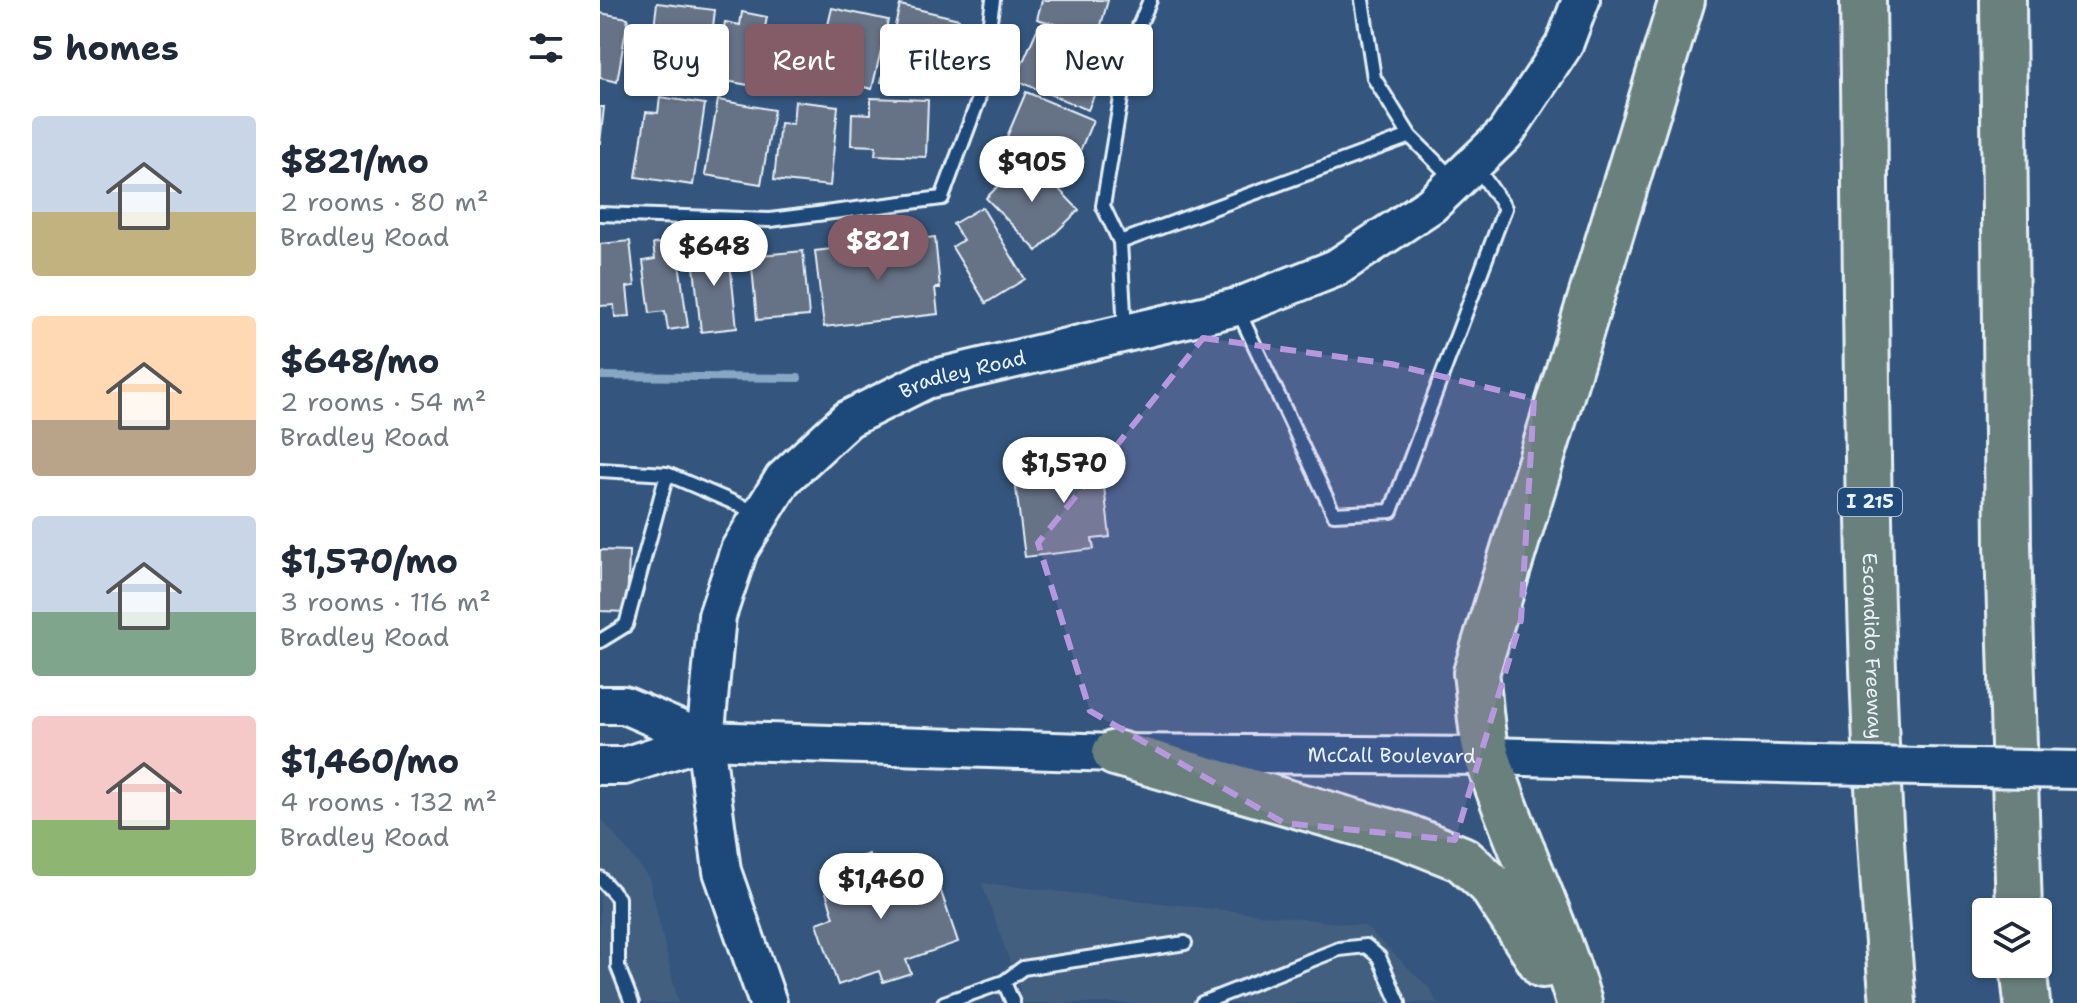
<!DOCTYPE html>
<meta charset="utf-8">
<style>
body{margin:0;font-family:"Shantell Sans",sans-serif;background:#f6f6f7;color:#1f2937;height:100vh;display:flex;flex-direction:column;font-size:30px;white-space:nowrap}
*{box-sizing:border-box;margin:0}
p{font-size:26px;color:#747a83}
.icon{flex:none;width:44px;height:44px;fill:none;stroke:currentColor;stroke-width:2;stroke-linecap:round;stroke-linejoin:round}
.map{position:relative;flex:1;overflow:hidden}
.drawer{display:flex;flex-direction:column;background:#fff;width:600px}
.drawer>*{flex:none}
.banner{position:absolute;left:24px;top:24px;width:760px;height:72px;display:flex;gap:16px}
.controls{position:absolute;left:1372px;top:898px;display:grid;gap:16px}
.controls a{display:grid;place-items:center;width:80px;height:80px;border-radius:8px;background:#fff;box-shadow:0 2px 6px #0004;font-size:40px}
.price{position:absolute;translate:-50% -68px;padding:0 18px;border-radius:28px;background:#fff;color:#222;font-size:26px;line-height:52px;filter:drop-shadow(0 2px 4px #0008)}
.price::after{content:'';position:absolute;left:50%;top:48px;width:24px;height:18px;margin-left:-12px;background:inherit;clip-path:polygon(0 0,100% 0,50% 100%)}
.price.selected{background:#845c67;color:#fff}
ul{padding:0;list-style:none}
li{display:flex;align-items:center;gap:24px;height:200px;padding:0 32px}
li span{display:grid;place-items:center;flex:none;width:224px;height:160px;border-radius:8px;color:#555}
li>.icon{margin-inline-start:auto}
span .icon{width:96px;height:96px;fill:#fffc;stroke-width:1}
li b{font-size:34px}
h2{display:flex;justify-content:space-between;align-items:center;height:96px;padding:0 32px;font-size:34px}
.tag{padding:0 28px;border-radius:8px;background:#fff;box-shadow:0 2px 6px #0004;font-size:28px;line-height:72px}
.tag.selected{background:#845c67;color:#fff}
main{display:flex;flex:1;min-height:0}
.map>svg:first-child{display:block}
.built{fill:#435e80}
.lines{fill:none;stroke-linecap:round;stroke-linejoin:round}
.stream{stroke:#87a7c4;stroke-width:8}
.building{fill:#667286;stroke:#e8f1f8;stroke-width:2}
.lane-casing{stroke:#e8f1f8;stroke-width:18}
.secondary-casing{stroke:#e8f1f8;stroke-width:42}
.highway-casing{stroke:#e8f1f8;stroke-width:50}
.lane{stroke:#1f4a7a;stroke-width:12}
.secondary{stroke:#1f4a7a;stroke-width:36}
.highway{stroke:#6a807c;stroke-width:44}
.secondary-bridge-casing{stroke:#e8f1f8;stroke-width:42;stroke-linecap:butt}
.secondary-bridge{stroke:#1f4a7a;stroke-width:36}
.marked{fill:#b798de;fill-opacity:0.2;stroke:#b798de;stroke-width:6;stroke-dasharray:16 10;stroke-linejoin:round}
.labels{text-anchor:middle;stroke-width:7;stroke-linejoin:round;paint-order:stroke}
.shield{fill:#1f4a7a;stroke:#acbfd2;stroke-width:2}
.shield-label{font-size:18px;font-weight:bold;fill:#e8f1f8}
.street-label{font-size:20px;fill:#e8f1f8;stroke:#1f4a7a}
</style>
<main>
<section class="drawer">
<h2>5 homes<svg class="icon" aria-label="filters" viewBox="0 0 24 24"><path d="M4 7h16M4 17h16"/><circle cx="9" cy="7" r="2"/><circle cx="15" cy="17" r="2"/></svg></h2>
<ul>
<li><span style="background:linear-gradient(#c9d6e8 60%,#c2b280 0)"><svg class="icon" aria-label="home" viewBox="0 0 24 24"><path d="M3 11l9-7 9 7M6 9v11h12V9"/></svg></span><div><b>$821/mo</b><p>2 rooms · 80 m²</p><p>Bradley Road</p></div></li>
<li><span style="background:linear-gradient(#ffd9b3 65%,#b9a48a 0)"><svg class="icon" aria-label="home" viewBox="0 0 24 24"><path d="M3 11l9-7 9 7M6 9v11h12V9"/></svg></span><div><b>$648/mo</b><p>2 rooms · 54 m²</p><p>Bradley Road</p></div></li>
<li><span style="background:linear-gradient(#c9d6e8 60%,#7fa58c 0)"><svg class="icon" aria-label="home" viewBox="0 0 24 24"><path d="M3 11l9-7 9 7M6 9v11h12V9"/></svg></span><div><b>$1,570/mo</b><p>3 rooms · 116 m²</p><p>Bradley Road</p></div></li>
<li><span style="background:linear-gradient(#f6c9c9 65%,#8fb573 0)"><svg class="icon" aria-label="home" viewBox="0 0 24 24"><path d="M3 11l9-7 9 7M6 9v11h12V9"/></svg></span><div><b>$1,460/mo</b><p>4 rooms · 132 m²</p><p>Bradley Road</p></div></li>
</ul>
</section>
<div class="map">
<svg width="1477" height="1003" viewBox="0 0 1477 1003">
<rect width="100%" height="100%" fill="#34567e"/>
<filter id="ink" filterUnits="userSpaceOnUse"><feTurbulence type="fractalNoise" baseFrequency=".0125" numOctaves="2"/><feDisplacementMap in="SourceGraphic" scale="16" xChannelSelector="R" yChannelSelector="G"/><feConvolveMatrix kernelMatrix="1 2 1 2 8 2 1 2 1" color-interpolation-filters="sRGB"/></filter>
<g filter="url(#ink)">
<!-- built -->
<path class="built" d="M0,817L49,878L78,1003H0Z
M382,883L765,926L830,989L837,1003H399L421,993Z"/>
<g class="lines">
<!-- stream -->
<path class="stream" d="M0,376L198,378"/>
</g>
<!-- building -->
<path class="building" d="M442,0H508L498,36L437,19Z
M57,3L115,10L105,91L47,84Z
M300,5L359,19L349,62L337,59L328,93L281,82Z
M232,8L288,20L272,89L216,76Z
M142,12L167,17L154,86L115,79L125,22L140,25Z
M0,13L28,18L17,82L0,78Z
M439,25L511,55L488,110L415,80Z
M426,92L493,120L470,175L403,146Z
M60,97L105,104L93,185L36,177L46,112L58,113Z
M271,98L328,100L326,157L275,155L276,146L251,145L252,113L271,114Z
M118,100L174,110L161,184L105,175Z
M195,101L238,106L230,186L174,180L180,123L193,124Z
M0,107H4L0,144Z
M428,157L479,210L437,251L386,198Z
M382,207L425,279L386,303L352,247L363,240L353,224Z
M335,237L340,288H335L338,314L224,327L215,251L266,245L268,258L284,256L283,243Z
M30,241L35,286L27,287L30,316L15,317L14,305L0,306V244Z
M76,241L88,327L68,330L65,311L50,313L43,261L55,259L53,244Z
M128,244L137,328L101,332L92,248Z
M203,251L209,316L157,320L151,256Z
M499,445L510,537L492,539L494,549L425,557L414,473L465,467L463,450Z
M0,550L29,551L27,612L0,611Z
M269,854L276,874L289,870L293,882L318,874L322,885L337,880L358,942L306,960L311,973L283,982L279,971L238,985L217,923L234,917L219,871Z"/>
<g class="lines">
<!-- lane casing -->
<g class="lane-casing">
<path id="lane" d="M762,0L774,78L810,136L853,179
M0,214L170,220L342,198L378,101L393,0
M520,242L810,136
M638,310L734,514L791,511L905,208L876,166
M525,330L520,242L503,206L529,50L550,0
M0,470L67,474L158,513
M0,641L26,625L67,474
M0,878L18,898V967L32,1003
M404,982L423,968L585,943
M344,1003L404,982L413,1003
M602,1003L739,949L766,946L779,957L799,1003"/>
</g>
<!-- secondary casing -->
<g class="secondary-casing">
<g id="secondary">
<path d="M0,705H24L105,740"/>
<path id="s1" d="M0,766H24L105,740L515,753L887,756L1215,765"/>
<path id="s2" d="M168,1003L122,871L105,740L117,616L139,550L183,479L248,419L326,380L637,307L736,268L831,205L905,134L964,45L981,0"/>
</g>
</g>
<!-- highway casing -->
<g class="highway-casing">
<g id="highway">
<path id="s3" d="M1263,0C1268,334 1263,670 1293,1003"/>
<path d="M1403,0L1408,544L1419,912"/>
<path d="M515,753L804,836L862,859L890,884L943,965"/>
<path d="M1423,964L1427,1003"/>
<path d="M979,1003C955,920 915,841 888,759C880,733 880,700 876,673L1082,0"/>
</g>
</g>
<!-- lane -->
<use href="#lane" class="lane"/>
<!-- secondary -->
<use href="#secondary" class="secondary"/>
<!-- highway -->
<use href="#highway" class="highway"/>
<!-- secondary-bridge casing -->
<g class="secondary-bridge-casing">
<path id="secondary-bridge" d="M1215,765L1477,770"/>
</g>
<!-- secondary-bridge -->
<use href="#secondary-bridge" class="secondary-bridge"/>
</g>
</g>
<!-- marked area -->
<path class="marked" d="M603,338L791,364L934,399L921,620L855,840L684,823L490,711L438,543Z"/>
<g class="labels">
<!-- shield labels -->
<rect class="shield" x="1238" y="488" width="64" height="28" rx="6"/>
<g class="shield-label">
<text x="1270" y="508">I 215</text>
</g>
<!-- street labels -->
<g class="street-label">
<text dy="7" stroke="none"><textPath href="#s2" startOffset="762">Bradley Road</textPath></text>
<text dy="7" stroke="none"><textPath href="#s3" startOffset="646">Escondido Freeway</textPath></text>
<text dy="7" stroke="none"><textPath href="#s1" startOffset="796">McCall Boulevard</textPath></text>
</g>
</g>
</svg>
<div class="controls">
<a><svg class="icon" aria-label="layers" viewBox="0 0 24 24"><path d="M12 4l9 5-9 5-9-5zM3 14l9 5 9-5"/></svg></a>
</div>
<b class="price" style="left:432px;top:204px">$905</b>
<b class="price selected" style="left:278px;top:283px">$821</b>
<b class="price" style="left:114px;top:288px">$648</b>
<b class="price" style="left:464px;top:505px">$1,570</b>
<b class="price" style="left:281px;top:921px">$1,460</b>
<div class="banner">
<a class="tag">Buy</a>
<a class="tag selected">Rent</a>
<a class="tag">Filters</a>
<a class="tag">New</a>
</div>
</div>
</main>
